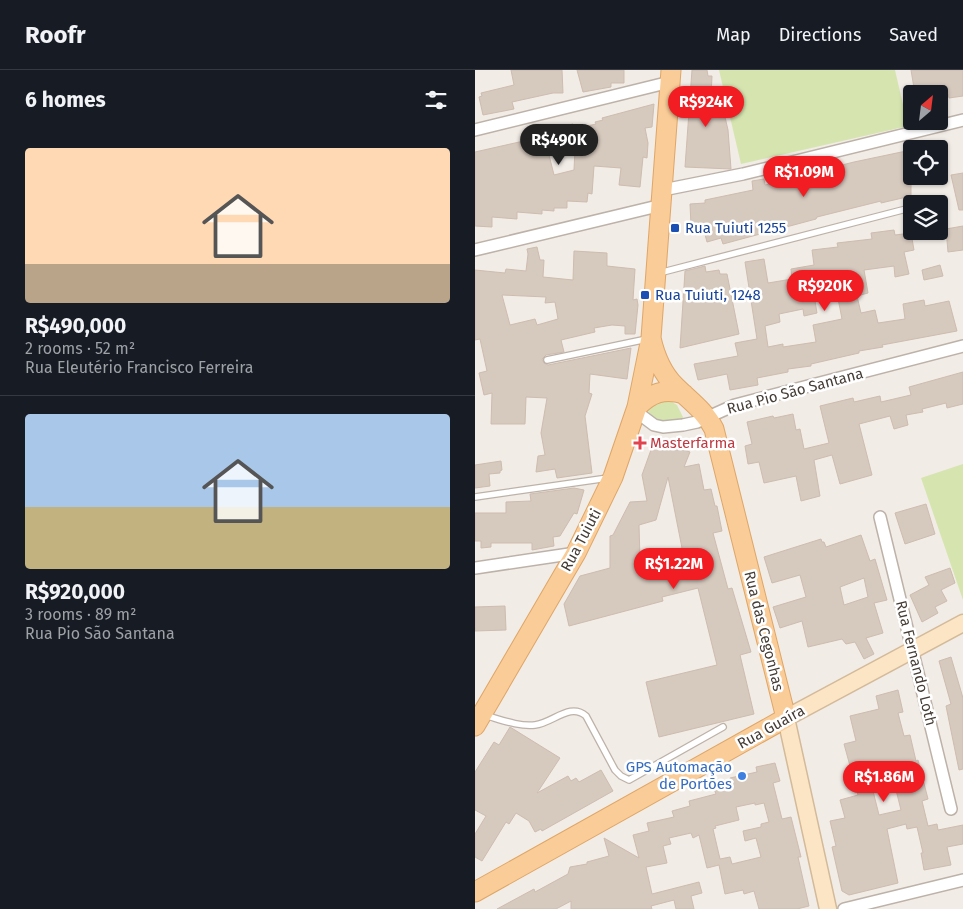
<!DOCTYPE html>
<meta charset="utf-8">
<style>
body{margin:0;font-family:"Fira Sans",sans-serif;background:#20242c;color:#f1f3f6;height:100vh;display:flex;flex-direction:column;font-size:19px;white-space:nowrap}
*{box-sizing:border-box;margin:0}
p{font-size:16px;color:#9ea1a6}
.icon{flex:none;width:28px;height:28px;fill:none;stroke:currentColor;stroke-width:2;stroke-linecap:round;stroke-linejoin:round}
.map{position:relative;flex:1;overflow:hidden}
.panel{display:flex;flex-direction:column;background:#171b24;width:475px}
.panel>*{flex:none}
.needle{width:32px;rotate:28deg}
.buttons{position:absolute;left:428px;top:15px;display:grid;gap:10px}
.buttons a{display:grid;place-items:center;width:45px;height:45px;border-radius:5px;background:#171b24;box-shadow:0 1px 4px #0004;font-size:25px}
.price{position:absolute;translate:-50% -42px;padding:0 11px;border-radius:18px;background:#f11d22;color:#fff;font-size:16px;line-height:32px;filter:drop-shadow(0 1px 2px #0008)}
.price::after{content:'';position:absolute;left:50%;top:30px;width:15px;height:11px;margin-left:-8px;background:inherit;clip-path:polygon(0 0,100% 0,50% 100%)}
.price.selected{background:#222;color:#fff}
ul{padding:0;list-style:none}
li{display:grid;align-content:center;gap:10px;height:265px;padding:0 25px}
li+li{border-top:1px solid #363941}
li span{display:grid;place-items:center;height:155px;border-radius:5px;color:#555}
li>.icon{margin-inline-start:auto}
span .icon{width:90px;height:90px;fill:#fffc;stroke-width:1}
li b{font-size:21px}
h2{display:flex;justify-content:space-between;align-items:center;height:60px;padding:0 25px;font-size:21px}
header{display:flex;align-items:center;gap:30px;box-sizing:border-box;height:70px;padding:0 25px;background:#171b24;border-bottom:1px solid #363941}
header strong{font-size:24px}
nav{display:flex;gap:28px;margin-inline-start:auto;font-size:18px}
main{display:flex;flex:1;min-height:0}
.map>svg:first-child{display:block}
.green{fill:#d6e5b0}
.building{fill:#d6c9be;stroke:#cebcaf;fill-rule:evenodd}
.lines{fill:none;stroke-linecap:round;stroke-linejoin:round}
.lane-casing{stroke:#bdb2a9;stroke-width:8}
.street-casing{stroke:#bdb2a9;stroke-width:14}
.secondary-casing{stroke:#d3ba99;stroke-width:19}
.primary-casing{stroke:#dea667;stroke-width:21}
.lane{stroke:#fff;stroke-width:5.5}
.street{stroke:#fff;stroke-width:11}
.secondary{stroke:#fce5c5;stroke-width:16}
.primary{stroke:#facc97;stroke-width:19}
.transit-dot{fill:#1a4fb4;stroke:#fff;stroke-width:2}
.health-dot{fill:#e0444e;stroke:#fff;stroke-width:2}
.shop-dot{fill:#3f7fe0;stroke:#fff;stroke-width:2}
.labels{text-anchor:middle;stroke-width:5;stroke-linejoin:round;paint-order:stroke}
.transit-label{font-size:15px;fill:#164399;stroke:#fff;text-anchor:start}
.street-label{font-size:15px;fill:#443c35;stroke:#fff}
.health-label{font-size:15px;fill:#be3a42;stroke:#fff;text-anchor:start}
.shop-label{font-size:15px;fill:#366cbe;stroke:#fff;text-anchor:end}
</style>
<header>
<strong>Roofr</strong>
<nav><a>Map</a><a>Directions</a><a>Saved</a></nav>
</header>
<main>
<section class="panel">
<h2>6 homes<svg class="icon" aria-label="filters" viewBox="0 0 24 24"><path d="M4 7h16M4 17h16"/><circle cx="9" cy="7" r="2"/><circle cx="15" cy="17" r="2"/></svg></h2>
<ul>
<li><span style="background:linear-gradient(#ffd9b3 75%,#b9a48a 0)"><svg class="icon" aria-label="home" viewBox="0 0 24 24"><path d="M3 11l9-7 9 7M6 9v11h12V9"/></svg></span><div><b>R$490,000</b><p>2 rooms · 52 m²</p><p>Rua Eleutério Francisco Ferreira</p></div></li>
<li><span style="background:linear-gradient(#a9c7e8 60%,#c2b280 0)"><svg class="icon" aria-label="home" viewBox="0 0 24 24"><path d="M3 11l9-7 9 7M6 9v11h12V9"/></svg></span><div><b>R$920,000</b><p>3 rooms · 89 m²</p><p>Rua Pio São Santana</p></div></li>
</ul>
</section>
<div class="map">
<svg width="488" height="839" viewBox="0 0 488 839">
<rect width="100%" height="100%" fill="#f2ece6"/>
<!-- green -->
<path class="green" d="M244,0H420L433,56L266,94Z
M194,330L202,335L209,349L184,351L176,347L172,339L173,335Z
M488,394V530L446,408Z"/>
<!-- building -->
<path class="building" d="M36,0H87L88,23H78L37,32L39,39L8,45L4,27L7,26L6,23L39,15Z
M102,0H149V13H136V17L108,22Z
M217,0H232L233,6H237L235,46L250,47L253,60L256,99L210,97Z
M436,0H488V26L474,28L473,24H440Z
M179,34L177,57L170,58L173,73L172,88L168,87L165,117L144,115L146,98L119,96L117,124L113,123L112,132L92,131V138H79V141L67,140V144L42,142V149L17,147V157L0,156V82L62,68L61,63L98,54L99,59L121,54L120,52L128,50L127,48ZM100,79L99,100L79,105L74,85Z
M436,80V126L406,133V131L342,147L341,149L248,174L246,168L232,172L227,153L216,155L215,134L230,133V130L278,120L277,111L289,109L290,115L360,100L359,97L379,92Z
M488,103V140H484L476,105Z
M488,156V180L473,182L471,159Z
M419,160L420,165L436,163L439,180L429,182L434,204L420,207L419,196L389,200L393,223L382,226L386,243L400,240L403,253L430,249L428,234L449,230L450,236L474,231L482,261L407,275L408,277L384,281V283L336,294V296L313,299V302L282,308L283,315L255,320L252,304L223,310L219,294L263,286L260,273L282,269L270,192L289,189L293,213L317,209L316,199L339,195L337,180L363,177L362,173L397,169L396,163ZM359,208L367,249L338,255L341,272L308,277V274L293,277L290,256L305,252L304,244L328,239L329,246L342,243L338,219H340L339,210Z
M62,177L65,190H69L68,207L98,210L99,181L132,183V196L160,199L158,230L162,229L163,235L160,264H150V256L137,255L119,258L120,262L86,270L89,282L71,285L67,289L69,293L73,295L156,278L152,309L115,304L114,323L117,324L110,346L117,403L82,408L80,399L61,402L63,386L70,385L66,363L72,328L51,327L50,354H16L17,323L9,325L4,303L12,301L5,269L0,270V200L30,203L31,199L51,201L53,184L52,179ZM27,225L71,227L70,233L80,232L83,249L62,255L60,249L35,255Z
M465,195L468,206L449,210L447,200Z
M230,196L231,202L244,200L245,204H252L264,264L205,278L210,201Z
M488,302V334L472,338L471,333L447,339L448,342L431,345L433,355L419,359L415,346L384,354L397,405L365,414L357,385L339,390L345,426L326,431L321,406L289,413L284,392L273,394L270,376L277,374L272,352L298,346L299,348L318,344L321,360L325,359L329,379L354,373L345,336L378,328L379,332L405,326L406,332L436,325L434,317Z
M185,376L192,379L193,377L203,380L204,378L215,382L209,397L224,394L229,420L236,419L240,436H242L247,461L238,463L253,519L257,518L276,582L265,585L279,644L184,667L171,612L242,595L223,518L187,527L188,531L94,556L89,534L105,506L135,498V466L138,465L155,432L172,431L167,405L177,377L184,379ZM193,407L207,478L165,489L164,455L181,450Z
M26,391L27,400L25,401V403L14,404L15,416L0,418V395Z
M99,418L109,420L102,444L99,443L85,466L78,467L79,476L57,480V473H16V477L6,478V471H0V443H31V432L56,431L55,424Z
M451,434L460,464L430,474L420,443Z
M386,465L395,491L400,489L412,530L399,533L408,563L391,568L399,584L389,589L380,572L371,574L367,569L333,577L327,551L305,558L298,537L331,527L325,505L297,513L289,487L346,469L347,472H349L351,477ZM389,508L393,527L369,535L365,517Z
M475,498L480,513L466,520L472,531L460,537L463,543L447,552L435,525L454,515L450,507Z
M30,536L31,560L0,561V537Z
M476,587L488,628V699L484,700L471,636L476,634L464,591Z
M423,620L428,642L423,643L429,666L435,665L441,691L443,690L453,729L447,731L453,756L462,754L463,760L488,755V774L472,777L476,795L449,800L446,783H448L442,757L432,759L431,754L412,759L423,813L374,825L367,821L357,777L361,776L355,751L370,748L365,730L383,725L369,674L381,671L375,646L404,639L401,626ZM420,716L426,740L404,745L398,721Z
M35,657L85,688L62,723L93,706L96,711L101,708L104,712L126,700L138,721L67,761L66,759L60,762L54,751L41,743L34,754L31,752L7,791L0,787V764L11,746L0,740V702L19,672L24,675Z
M300,693L305,711L298,713L307,749L316,747L326,787H323L334,836L322,839H284L279,821L269,824L268,820L250,824L244,795L232,798L224,765L218,768L216,763L194,768L196,774L188,776L192,793L171,797L177,824L224,812L227,823L216,826L219,839H201L199,830L176,836L177,839H96V831L81,839H22L59,819L60,822L93,804L95,797L112,794V792L134,786L129,768L164,788L158,765L174,761L172,753L199,747L197,741L215,736L214,731L241,724L239,719L257,714L255,708L282,702L281,697ZM280,733V735L289,733L294,752L286,754V757L268,761L270,771L281,768L286,787L257,794L255,787L245,789L238,759L241,758L240,756L264,750L261,737Z"/>
<g class="lines">
<!-- lane casing -->
<g class="lane-casing">
<path id="lane" d="M184,203L435,138
M72,290L172,269
M0,427L133,408
M9,645C24,649 44,657 60,655C78,653 95,632 111,646L140,700L146,706L154,710L248,657"/>
</g>
<!-- street casing -->
<g class="street-casing">
<path id="street" d="M0,60L195,12
M188,120L268,104L488,50
M0,180L187,135
M162,337L167,346L179,355L188,357L208,355L222,352L260,335L488,276
M405,447L476,739
M0,498L101,483
M369,839L488,810"/>
</g>
<!-- secondary casing -->
<g class="secondary-casing">
<path id="secondary" d="M353,839L311,648L488,553"/>
</g>
<!-- primary casing -->
<g class="primary-casing">
<path id="primary" d="M162,337C176,323 189,318 209,324
M0,656L101,483L138,407L162,337L176,268L196,0
M0,822L311,648L239,359C230,341 215,331 200,316C187,303 180,286 176,268"/>
</g>
<!-- lane -->
<use href="#lane" class="lane"/>
<!-- street -->
<use href="#street" class="street"/>
<!-- secondary -->
<use href="#secondary" class="secondary"/>
<!-- primary -->
<use href="#primary" class="primary"/>
</g>
<!-- markers -->
<g class="transit-dot">
<rect x="195" y="153" width="10" height="10" rx="2.5"/>
<rect x="165" y="220" width="10" height="10" rx="2.5"/>
</g>
<path class="health-dot" d="M162.5 365.5h5v5h5v5h-5v5h-5v-5h-5v-5h5z"/>
<circle class="shop-dot" cx="267" cy="706" r="5"/>
<g class="labels">
<!-- transit labels -->
<g class="transit-label">
<text x="210" y="163">Rua Tuiuti 1255</text>
<text x="180" y="230">Rua Tuiuti, 1248</text>
</g>
<!-- street labels -->
<g class="street-label">
<text transform="translate(320 321) rotate(-15)" y="5">Rua Pio São Santana</text>
<text transform="translate(106 470) rotate(-62)" y="5">Rua Tuiuti</text>
<text transform="translate(289 561) rotate(76)" y="5">Rua das Cegonhas</text>
<text transform="translate(441 593) rotate(76)" y="5">Rua Fernando Loth</text>
<text transform="translate(296 657) rotate(-29)" y="5">Rua Guaíra</text>
</g>
<!-- health labels -->
<g class="health-label">
<text x="175" y="378">Masterfarma</text>
</g>
<!-- shop labels -->
<g class="shop-label">
<text x="257" y="702">GPS Automação<tspan x="257" dy="17">de Portões</tspan></text>
</g>
</g>
</svg>
<div class="buttons">
<a><svg class="needle" viewBox="-14 -14 28 28"><path d="M0-13l5 13h-10z" fill="#e53935"/><path d="M0 13l5-13h-10z" fill="#9ea1a6"/></svg></a>
<a><svg class="icon" aria-label="locate" viewBox="0 0 24 24"><circle cx="12" cy="12" r="6"/><path d="M12 2v4M12 18v4M2 12h4M18 12h4"/></svg></a>
<a><svg class="icon" aria-label="layers" viewBox="0 0 24 24"><path d="M12 4l9 5-9 5-9-5zM3 14l9 5 9-5"/></svg></a>
</div>
<b class="price" style="left:231px;top:58px">R$924K</b>
<b class="price selected" style="left:84px;top:96px">R$490K</b>
<b class="price" style="left:329px;top:128px">R$1.09M</b>
<b class="price" style="left:350px;top:242px">R$920K</b>
<b class="price" style="left:199px;top:520px">R$1.22M</b>
<b class="price" style="left:409px;top:733px">R$1.86M</b>
</div>
</main>
